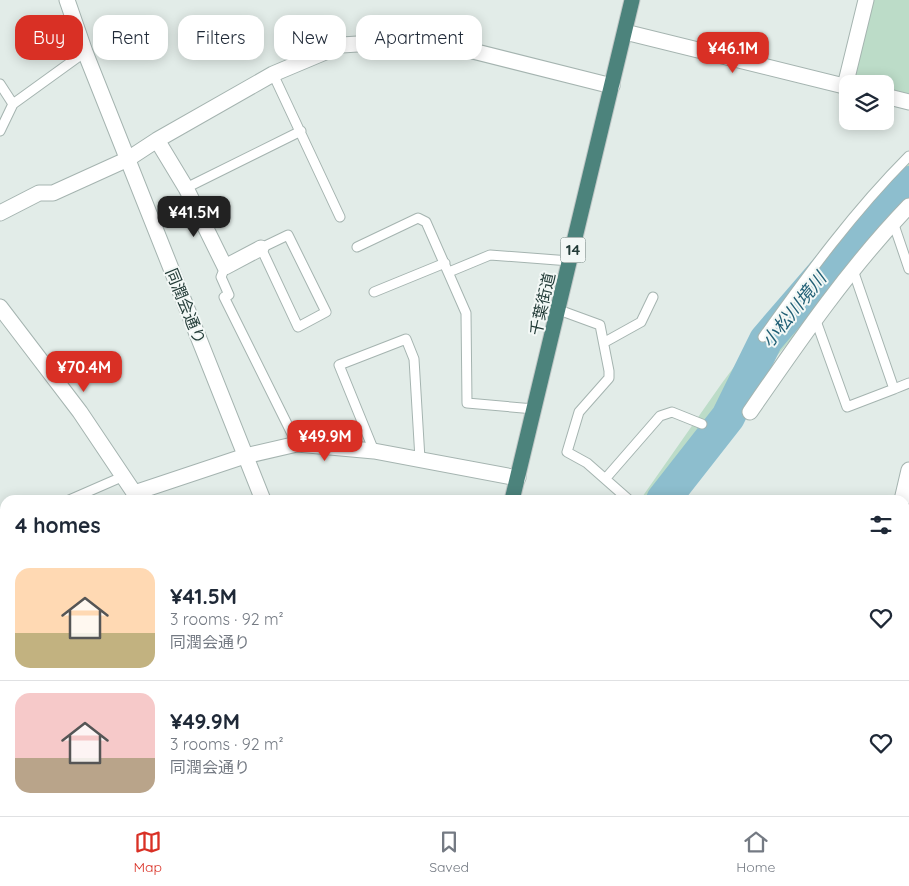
<!DOCTYPE html>
<meta charset="utf-8">
<style>
body{margin:0;font-family:Quicksand,"Noto Sans JP",sans-serif;background:#f2f2f3;color:#1f2937;height:100vh;display:flex;flex-direction:column;font-size:19px;white-space:nowrap}
*{box-sizing:border-box;margin:0}
p{font-size:16px;color:#747a83}
.icon{flex:none;width:28px;height:28px;fill:none;stroke:currentColor;stroke-width:2;stroke-linecap:round;stroke-linejoin:round}
.map{position:relative;flex:1;overflow:hidden}
.panel{position:absolute;left:0px;top:495px;width:910px;height:321px;display:flex;flex-direction:column;background:#fff;border-radius:15px 15px 0 0;box-shadow:0 2px 12px #0003}
.panel>*{flex:none}
.top-card{position:absolute;left:15px;top:15px;width:500px;height:45px;display:flex;gap:10px}
.fabs{position:absolute;left:839px;top:75px;display:grid;gap:10px}
.fabs a{display:grid;place-items:center;width:55px;height:55px;border-radius:10px;background:#fff;box-shadow:0 2px 12px #0003;font-size:25px}
.price{position:absolute;translate:-50% -42px;padding:0 11px;border-radius:10px;background:#d93025;color:#fff;font-size:16px;line-height:32px;filter:drop-shadow(0 1px 2px #0008)}
.price::after{content:'';position:absolute;left:50%;top:30px;width:15px;height:11px;margin-left:-8px;background:inherit;clip-path:polygon(0 0,100% 0,50% 100%)}
.price.on{background:#222;color:#fff}
ul{padding:0;list-style:none}
li{display:flex;align-items:center;gap:15px;height:125px;padding:0 15px}
li+li{border-top:1px solid #e0e1e3}
li span{display:grid;place-items:center;flex:none;width:140px;height:100px;border-radius:15px;color:#555}
li>.icon{margin-inline-start:auto}
span .icon{width:60px;height:60px;fill:#fffc;stroke-width:1}
li b{font-size:21px}
h2{display:flex;justify-content:space-between;align-items:center;height:60px;padding:0 15px;font-size:21px}
.chip{padding:0 18px;border-radius:15px;background:#fff;box-shadow:0 2px 12px #0003;font-size:18px;line-height:45px}
.chip.on{background:#d93025;color:#fff}
.menu{display:flex;justify-content:space-around;align-items:center;height:70px;border-top:1px solid #e0e1e3;background:#fff;font-size:14px;color:#747a83}
.menu a{display:grid;justify-items:center;gap:2px}
.menu .on{color:#d93025}
.map>svg:first-child{display:block}
.green{fill:#bcdcc8}
.lines{fill:none;stroke-linecap:round;stroke-linejoin:round}
.river{stroke:#8dbece;stroke-width:34}
.service-casing{stroke:#a5b4b0;stroke-width:11}
.minor-casing{stroke:#a5b4b0;stroke-width:17}
.tertiary-casing{stroke:#a5b4b0;stroke-width:17}
.trunk-casing{stroke:#c1c8c7;stroke-width:17}
.service{stroke:#fff;stroke-width:9}
.minor{stroke:#fff;stroke-width:15}
.tertiary{stroke:#fff;stroke-width:15}
.trunk{stroke:#4c837c;stroke-width:15}
.labels{text-anchor:middle;stroke-width:4;stroke-linejoin:round;paint-order:stroke}
.shield{fill:#f3f8f6;stroke:#617471;stroke-width:1}
.shield-label{font-size:15px;font-weight:bold;fill:#233c38}
.street-label{font-size:16px;fill:#233c38;stroke:#f3f8f6}
.water-label{font-size:18px;font-style:italic;fill:#205f75;stroke:#f3f8f6}
</style>
<div class="map">
<svg width="909" height="816" viewBox="0 0 909 816">
<rect width="100%" height="100%" fill="#e2ece8"/>
<!-- green -->
<path class="green" d="M869,0H909V98L885,92V84H852Z
M909,158V201L888,223L777,356L725,439L677,500H640L722,383L841,224Z"/>
<g class="lines">
<!-- river -->
<path class="river" d="M663,500L728,417L766,340L854,238L909,183"/>
<!-- service casing -->
<g class="service-casing">
<path id="service" d="M273,74L340,217
M0,84L13,104
M0,131L13,104L85,52
M186,188L301,131
M893,222L909,269
M288,235L326,312L298,327L261,248Z
M357,247L418,218L426,222L466,313L467,403L534,409
M225,267L221,277L229,295L224,297L297,444
M853,270L894,389L909,383
M449,272L490,255L570,261
M374,292L445,263
M559,310L600,325L609,371V378L579,412L567,452L587,463L629,500
M815,318L847,407L894,389
M763,337C808,274 854,211 909,156
M605,342L641,322L653,297
M374,451L339,365L406,339L414,359L420,459
M606,478L660,416L672,412L702,424
M69,500L124,476
M0,534L5,531
M114,811L117,816
M207,816L214,811"/>
</g>
<!-- minor casing -->
<g class="minor-casing">
<path id="minor" d="M625,32L848,87
M845,86L866,0
M885,96L909,102
M157,140L186,188L225,267L261,248
M0,213L39,193H53L128,159L157,140L273,74L342,45L373,43L383,33L397,32L612,86
M0,307L80,412L139,500
M750,412C799,341 849,268 909,206
M134,493L245,456L297,444L374,451L518,478
M902,500L909,470
M905,611L909,609
M0,621L5,629
M24,816L31,811
M385,816L389,811
M754,816L757,811"/>
</g>
<!-- tertiary casing -->
<g class="tertiary-casing">
<path id="tertiary" d="M67,0L85,52L263,500
M0,733L5,734
M593,811L620,816"/>
</g>
<!-- trunk casing -->
<g class="trunk-casing">
<path id="trunk" d="M512,500L632,0
M432,816L433,811"/>
</g>
<!-- service -->
<use href="#service" class="service"/>
<!-- minor -->
<use href="#minor" class="minor"/>
<!-- tertiary -->
<use href="#tertiary" class="tertiary"/>
<!-- trunk -->
<use href="#trunk" class="trunk"/>
</g>
<g class="labels">
<!-- shield labels -->
<rect class="shield" x="560.5" y="237.5" width="25" height="25" rx="4"/>
<g class="shield-label">
<text x="573" y="255">14</text>
</g>
<!-- street labels -->
<g class="street-label">
<text transform="translate(542 304) rotate(-77)" y="6">千葉街道</text>
<text transform="translate(186 306) rotate(68)" y="6">同潤会通り</text>
</g>
<!-- water labels -->
<g class="water-label">
<text transform="translate(794 310) rotate(-51)" y="6">小松川境川</text>
</g>
</g>
</svg>
<div class="fabs">
<a><svg class="icon" aria-label="layers" viewBox="0 0 24 24"><path d="M12 4l9 5-9 5-9-5zM3 14l9 5 9-5"/></svg></a>
</div>
<b class="price" style="left:733px;top:74px">¥46.1M</b>
<b class="price on" style="left:194px;top:238px">¥41.5M</b>
<b class="price" style="left:84px;top:393px">¥70.4M</b>
<b class="price" style="left:325px;top:462px">¥49.9M</b>
<div class="top-card">
<a class="chip on">Buy</a>
<a class="chip">Rent</a>
<a class="chip">Filters</a>
<a class="chip">New</a>
<a class="chip">Apartment</a>
</div>
<section class="panel">
<h2>4 homes<svg class="icon" aria-label="filters" viewBox="0 0 24 24"><path d="M4 7h16M4 17h16"/><circle cx="9" cy="7" r="2"/><circle cx="15" cy="17" r="2"/></svg></h2>
<ul>
<li><span style="background:linear-gradient(#ffd9b3 65%,#c2b280 0)"><svg class="icon" aria-label="home" viewBox="0 0 24 24"><path d="M3 11l9-7 9 7M6 9v11h12V9"/></svg></span><div><b>¥41.5M</b><p>3 rooms · 92 m²</p><p>同潤会通り</p></div><svg class="icon" aria-label="heart" viewBox="0 0 24 24"><path d="M12 20l-8-8c-3-5 5-10 8-4 3-6 11-1 8 4z"/></svg></li>
<li><span style="background:linear-gradient(#f6c9c9 65%,#b9a48a 0)"><svg class="icon" aria-label="home" viewBox="0 0 24 24"><path d="M3 11l9-7 9 7M6 9v11h12V9"/></svg></span><div><b>¥49.9M</b><p>3 rooms · 92 m²</p><p>同潤会通り</p></div><svg class="icon" aria-label="heart" viewBox="0 0 24 24"><path d="M12 20l-8-8c-3-5 5-10 8-4 3-6 11-1 8 4z"/></svg></li>
</ul>
</section>
</div>
<nav class="menu">
<a class="on"><svg class="icon" aria-label="map" viewBox="0 0 24 24"><path d="M3 6l6-2 6 2 6-2v14l-6 2-6-2-6 2zM9 4v14M15 6v14"/></svg>Map</a>
<a><svg class="icon" aria-label="saved" viewBox="0 0 24 24"><path d="M7 4h10v16l-5-4-5 4z"/></svg>Saved</a>
<a><svg class="icon" aria-label="home" viewBox="0 0 24 24"><path d="M3 11l9-7 9 7M6 9v11h12V9"/></svg>Home</a>
</nav>
